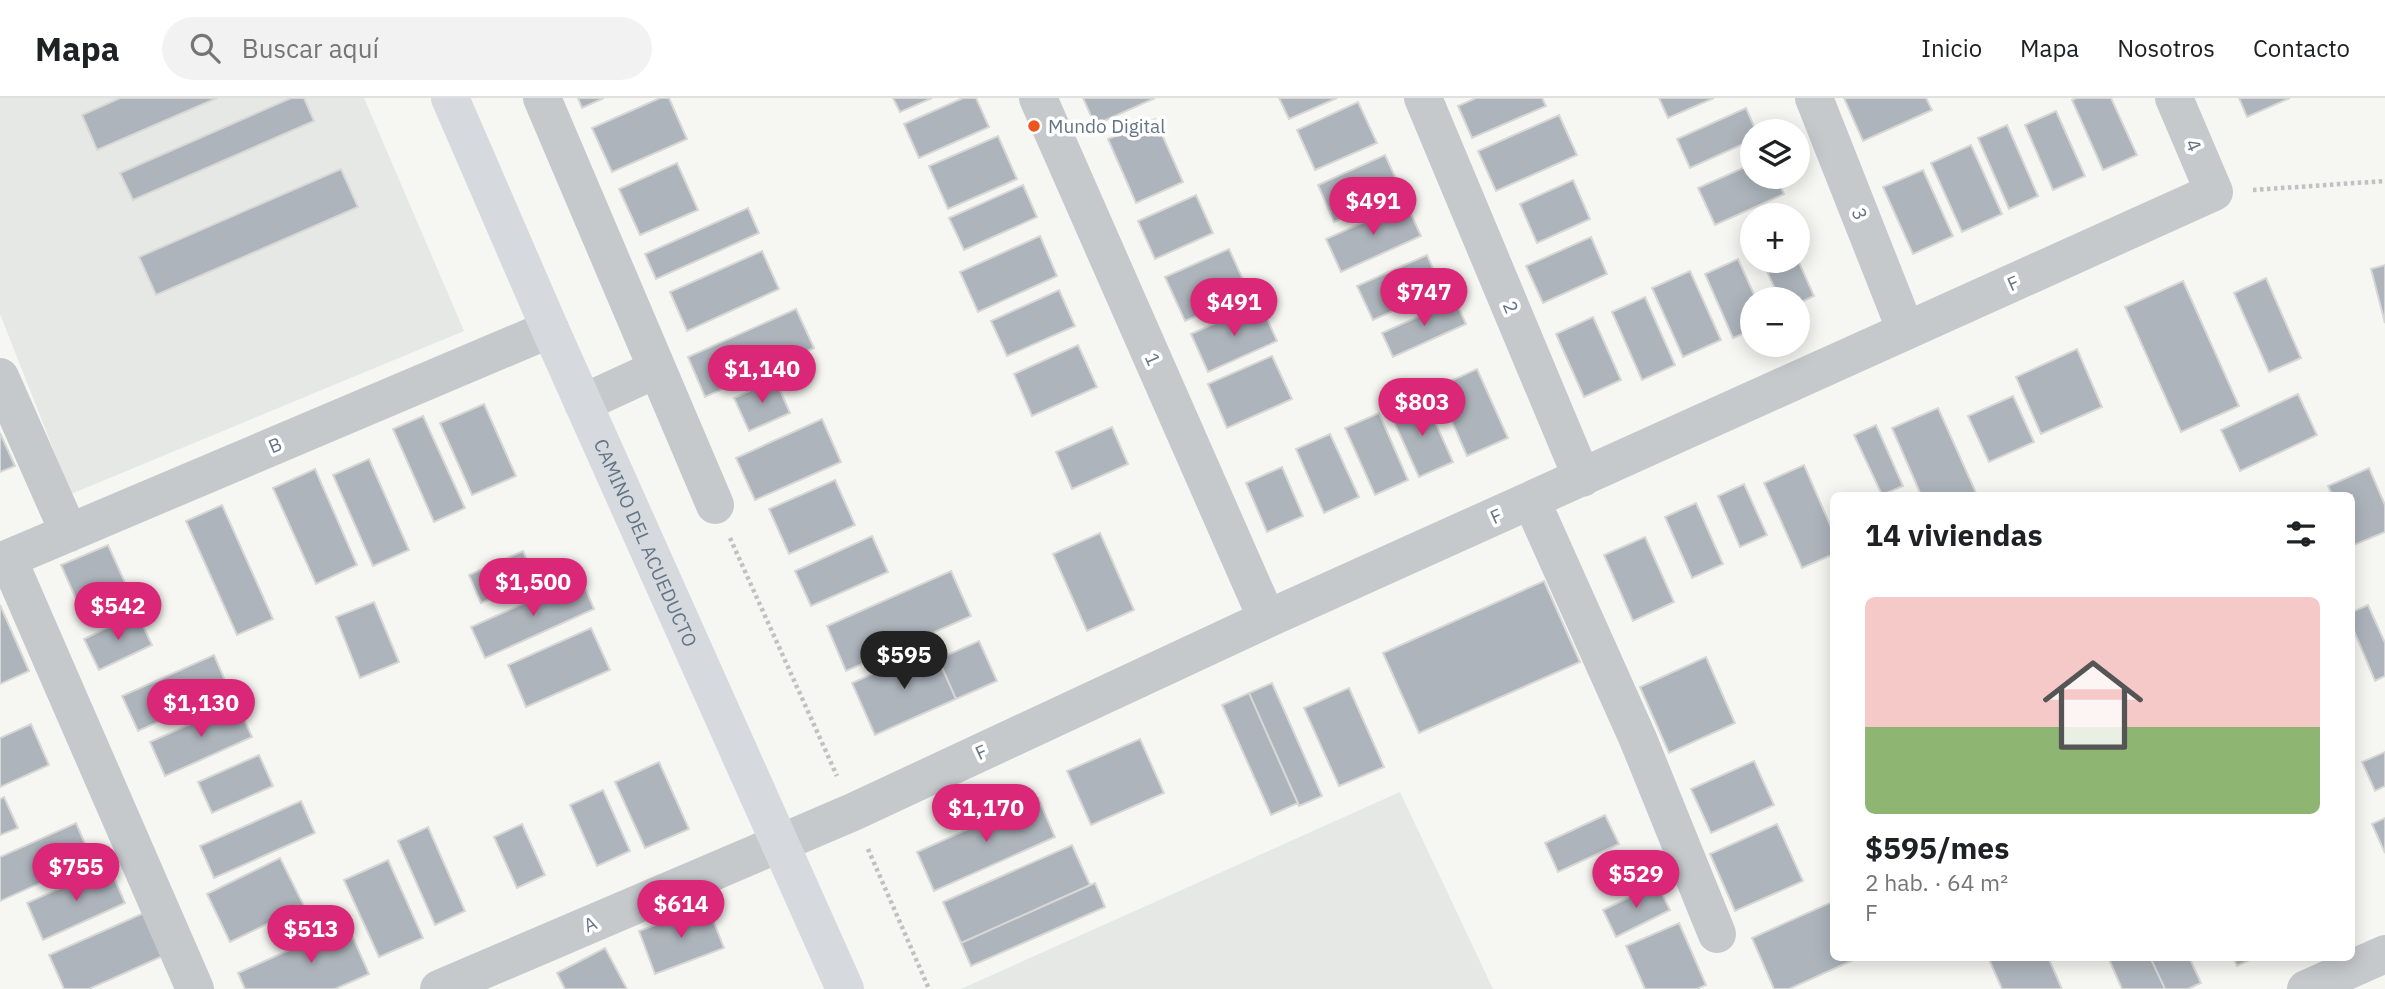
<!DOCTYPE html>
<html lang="es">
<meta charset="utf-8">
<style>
body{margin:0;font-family:"IBM Plex Sans",sans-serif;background:#f2f2f2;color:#202124;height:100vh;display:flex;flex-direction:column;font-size:26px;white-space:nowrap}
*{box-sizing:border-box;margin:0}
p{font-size:23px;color:#757577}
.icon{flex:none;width:38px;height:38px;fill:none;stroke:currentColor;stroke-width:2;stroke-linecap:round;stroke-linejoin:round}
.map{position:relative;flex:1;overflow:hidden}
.details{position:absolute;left:1830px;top:394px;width:525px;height:469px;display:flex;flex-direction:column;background:#fff;border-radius:10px;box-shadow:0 4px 18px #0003}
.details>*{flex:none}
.buttons{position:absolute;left:1740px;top:21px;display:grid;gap:14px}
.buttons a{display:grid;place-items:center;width:70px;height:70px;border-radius:50%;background:#fff;box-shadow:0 4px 18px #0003;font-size:35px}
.price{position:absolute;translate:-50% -60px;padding:0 16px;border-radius:24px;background:#db2777;color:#fff;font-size:23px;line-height:46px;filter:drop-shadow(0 2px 4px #0008)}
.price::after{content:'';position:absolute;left:50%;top:42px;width:21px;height:16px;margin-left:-10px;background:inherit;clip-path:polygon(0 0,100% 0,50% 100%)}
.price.selected{background:#222;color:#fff}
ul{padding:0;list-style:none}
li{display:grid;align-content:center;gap:14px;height:371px;padding:0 35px}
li+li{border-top:2px solid #e0e0e0}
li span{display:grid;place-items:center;height:217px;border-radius:10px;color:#555}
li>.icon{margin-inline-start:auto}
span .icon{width:126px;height:126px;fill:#fffc;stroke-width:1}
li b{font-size:30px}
h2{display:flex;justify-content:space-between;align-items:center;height:84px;padding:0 35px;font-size:30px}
header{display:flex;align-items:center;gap:42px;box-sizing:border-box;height:98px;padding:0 35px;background:#fff;border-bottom:2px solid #e0e0e0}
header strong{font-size:33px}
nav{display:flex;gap:38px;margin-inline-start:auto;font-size:24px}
.search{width:490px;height:63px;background:#f2f2f2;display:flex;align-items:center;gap:18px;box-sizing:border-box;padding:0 24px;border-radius:38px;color:#757577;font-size:26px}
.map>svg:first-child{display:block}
.built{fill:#e6e8e5}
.building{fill:#adb4bb;stroke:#d7d7d5;stroke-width:2}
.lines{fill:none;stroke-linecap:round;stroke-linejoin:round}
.path{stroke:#bfc1c3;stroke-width:4.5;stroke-dasharray:3.5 3.5;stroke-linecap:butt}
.minor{stroke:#c5c9cc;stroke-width:38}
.major{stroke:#d6dadf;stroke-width:38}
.poi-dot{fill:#ec551c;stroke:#fff;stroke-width:2.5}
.labels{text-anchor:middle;stroke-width:7;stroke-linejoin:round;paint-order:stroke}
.poi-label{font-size:19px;fill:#637485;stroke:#fff;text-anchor:start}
.street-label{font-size:19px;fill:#637485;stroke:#fff}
</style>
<header>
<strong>Mapa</strong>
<div class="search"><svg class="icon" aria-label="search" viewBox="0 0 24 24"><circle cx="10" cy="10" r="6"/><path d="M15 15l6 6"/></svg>Buscar aquí</div>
<nav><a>Inicio</a><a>Mapa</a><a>Nosotros</a><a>Contacto</a></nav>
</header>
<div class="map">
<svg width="2385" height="891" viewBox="0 0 2385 891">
<rect width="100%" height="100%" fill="#f6f6f2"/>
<!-- built -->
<path class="built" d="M0,0H364L464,233L71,396L0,216Z
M1400,694L1493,891H961Z"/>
<!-- building -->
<path class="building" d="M120,0H217L97,52L82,17Z
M291,0H304L314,23L133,102L120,75Z
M578,0H604L582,10Z
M660,0H669L687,41L612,74L592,30Z
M893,0H932L900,14Z
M963,0H976L989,29L919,60L904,26Z
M1083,0H1155L1095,27Z
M1279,0H1337L1289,21Z
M1476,0H1542L1546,8L1472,40L1458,8Z
M1659,0H1714L1668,20Z
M1844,0H1926L1932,12L1863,43Z
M2077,0H2111L2137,57L2103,72L2072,2Z
M2239,0H2290L2247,19Z
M1358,4L1377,45L1315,72L1297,32Z
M1746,10L1756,33H1752V42L1690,70L1677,41Z
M2056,13L2085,78L2053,92L2025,27Z
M1559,17L1577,57L1496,93L1478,53Z
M1155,21L1183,84L1136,105L1108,41Z
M2007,27L2038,98L2009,111L1978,40Z
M998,38L1017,81L948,111L929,68Z
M1971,47L2002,116L1962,134L1931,65Z
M1385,57L1402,94L1334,124L1318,87Z
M677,65L698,112L640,137L619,91Z
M1752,66V79H1776L1784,96L1715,127L1698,90Z
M341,71L358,109L156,197L139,159Z
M1923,72L1953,138L1913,156L1883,89Z
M1573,82L1590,121L1537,145L1520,106Z
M1023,87L1037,119L964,152L949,120Z
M1196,97L1213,135L1155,161L1138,123Z
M1406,105L1421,138L1341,174L1326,141Z
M748,110L759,135L656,181L645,156Z
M1040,138L1057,178L978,214L960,174Z
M1591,139L1607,176L1543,205L1526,168Z
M1229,151L1249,195L1185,223L1165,179Z
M762,153L779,191L687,233L670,194Z
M1427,157L1442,191L1373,222L1357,188Z
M1797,160L1814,198L1797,206V201H1780L1762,163H1797Z
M1738,161L1756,201H1752V232L1733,240L1705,176Z
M2385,167V225L2371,171Z
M1690,173L1721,242L1683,259L1652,190Z
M2266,180L2301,260L2269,274L2234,195Z
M2183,183L2239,308L2181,334L2125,209Z
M1059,192L1075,228L1007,258L991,223Z
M1645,199L1675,267L1642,282L1612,214Z
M1455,202L1466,226L1393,259L1382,235Z
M1260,205L1277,243L1208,274L1191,236Z
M796,211L814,250L705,299L688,259Z
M1593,219L1621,282L1584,299L1556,236Z
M1078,247L1097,289L1032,318L1014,276Z
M2077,251L2102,309L2041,336L2016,279Z
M1272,258L1292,301L1227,330L1208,286Z
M1477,271L1508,340L1467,358L1437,289Z
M775,281L790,315L749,333L734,300Z
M2298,296L2317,337L2240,373L2221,332Z
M2013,298L2034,344L1989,364L1968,318Z
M1425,301L1453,364L1419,379L1391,317Z
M484,306L516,378L472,397L440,325Z
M1938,310L1977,397H1921L1892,330Z
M1379,315L1408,382L1375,397L1345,330Z
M423,318L465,410L434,424L393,331Z
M822,321L841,364L755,402L736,360Z
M1876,327L1903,388L1882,397L1854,337Z
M1112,329L1128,366L1072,391L1056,354Z
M0,335L15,368L0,374Z
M1330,336L1359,399L1324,415L1296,351Z
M369,361L409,452L373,468L333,377Z
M1804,367L1834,436V456L1802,470L1764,385Z
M1282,369L1303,418L1267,434L1246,385Z
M2369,370L2385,407V434L2354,447L2352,442V397H2332L2328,388Z
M315,371L357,467L316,486L273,390Z
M835,382L855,427L789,456L769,411Z
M1744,386L1767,437L1740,449L1718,398Z
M1696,405L1723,466L1692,480L1665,419Z
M222,407L273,521L237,537L186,423Z
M1100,435L1134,512L1087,533L1053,456Z
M872,438L888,474L811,508L795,473Z
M1645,439L1674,504L1633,523L1604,457Z
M108,447L131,498L84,519L61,467Z
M523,453L535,481L481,505L469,477Z
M951,473L971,518L846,573L827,528Z
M581,480L594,511L485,560L471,529Z
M1544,483L1580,564L1419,635L1383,555Z
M374,504L399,564L360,580L336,519Z
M0,507L29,573L0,586Z
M2368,507L2385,545V578L2375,583L2352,528V514Z
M137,515L152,547L99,572L84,541Z
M591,530L610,572L526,609L508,567Z
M979,543L997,583L956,601L938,561Z
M933,549L956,601L875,637L852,585Z
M214,557L229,592L138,633L122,598Z
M1706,559L1735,625L1669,655L1640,589Z
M1272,585L1322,698L1299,708L1249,595Z
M1349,590L1384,669L1339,688L1304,610Z
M1249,595L1298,705L1271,717L1222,607Z
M237,605L252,639L165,678L150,644Z
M31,626L49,667L0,689V640Z
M1140,641L1164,695L1091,727L1067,673Z
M2385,654V688L2375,693L2362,664Z
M259,657L273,688L212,715L198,684Z
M1754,663L1774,707L1711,735L1691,691Z
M659,664L689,731L645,750L615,684Z
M603,692L630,753L597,768L570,707Z
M4,699L18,730L0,737V701Z
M1038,700L1055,739L934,793L917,754Z
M301,703L315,735L214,780L200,748Z
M1605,717L1619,746L1558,774L1545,745Z
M2385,720V755L2372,726Z
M76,725L92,762L0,803V759Z
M522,726L545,777L517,790L494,739Z
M1777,726L1803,783L1735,813L1710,756Z
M428,729L465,813L435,827L398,743Z
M1072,747L1090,787L961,845L943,804Z
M280,760L304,808L230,844L207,796Z
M388,762L423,840L379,859L344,782Z
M109,768L125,805L43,842L27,805Z
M1095,785L1105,809L971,868L961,845Z
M1657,786L1670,812L1616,839L1603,812Z
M1834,803V859H1860L1789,891H1774L1752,840Z
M707,807L724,850L655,876L639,833Z
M146,814L165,857L89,891H64L49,857Z
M1679,825L1706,887L1697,891H1645L1626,848Z
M347,826L369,876L335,891H245L238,875Z
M605,850L627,891H565L557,875Z
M1988,859H2048L2062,891H2002Z
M2108,859H2150L2165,891H2122Z
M2150,859H2189L2201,885L2188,891H2165Z
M2233,859H2256L2237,868Z"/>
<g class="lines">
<!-- path -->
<path class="path" d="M2253,92L2385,83
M730,440L837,678
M868,751L929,891"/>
<!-- minor -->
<path class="minor" d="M542,0L715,407
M1038,0L1267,521
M1423,0L1582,380
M1814,0L1906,233
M0,279L69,435
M583,305L657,271
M1531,402L1638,641L1717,836
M8,461L195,891
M0,464L550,231
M439,891L853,714L1267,521L2214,94L2174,0
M2306,891L2385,856"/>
<!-- major -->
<path class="major" id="s1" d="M450,0L550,231L845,891"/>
</g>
<!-- markers -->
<circle class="poi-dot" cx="1034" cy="28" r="7"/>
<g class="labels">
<!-- poi labels -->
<g class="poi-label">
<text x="1048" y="35">Mundo Digital</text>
</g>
<!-- street labels -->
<g class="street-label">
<text transform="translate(2194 47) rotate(67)" y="7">4</text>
<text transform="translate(1860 116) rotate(68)" y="7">3</text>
<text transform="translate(2013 185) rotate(-24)" y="7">F</text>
<text transform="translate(1511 209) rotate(67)" y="7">2</text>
<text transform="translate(1153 261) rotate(66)" y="7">1</text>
<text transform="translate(275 347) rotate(-23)" y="7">B</text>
<text transform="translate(1496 418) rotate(-24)" y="7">F</text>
<text dy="7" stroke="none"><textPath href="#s1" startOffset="486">CAMINO DEL ACUEDUCTO</textPath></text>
<text transform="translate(981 654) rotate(-25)" y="7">F</text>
<text transform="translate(590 826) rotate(-23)" y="7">A</text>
</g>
</g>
</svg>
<div class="buttons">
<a><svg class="icon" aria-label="layers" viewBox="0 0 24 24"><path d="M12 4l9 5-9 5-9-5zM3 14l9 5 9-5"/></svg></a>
<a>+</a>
<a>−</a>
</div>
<b class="price" style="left:1373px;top:139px">$491</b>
<b class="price" style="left:1424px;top:230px">$747</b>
<b class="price" style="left:1234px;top:240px">$491</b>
<b class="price" style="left:762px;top:307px">$1,140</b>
<b class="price" style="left:1422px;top:340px">$803</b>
<b class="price" style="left:533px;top:520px">$1,500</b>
<b class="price" style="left:118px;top:544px">$542</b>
<b class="price selected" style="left:904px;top:593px">$595</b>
<b class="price" style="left:201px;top:641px">$1,130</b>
<b class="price" style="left:986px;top:746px">$1,170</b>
<b class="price" style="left:76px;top:805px">$755</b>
<b class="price" style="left:1636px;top:812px">$529</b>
<b class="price" style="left:681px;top:842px">$614</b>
<b class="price" style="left:311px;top:867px">$513</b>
<section class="details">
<h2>14 viviendas<svg class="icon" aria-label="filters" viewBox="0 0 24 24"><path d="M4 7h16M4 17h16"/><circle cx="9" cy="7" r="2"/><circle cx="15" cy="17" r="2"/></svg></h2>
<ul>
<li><span style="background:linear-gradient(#f6c9c9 60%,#8fb573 0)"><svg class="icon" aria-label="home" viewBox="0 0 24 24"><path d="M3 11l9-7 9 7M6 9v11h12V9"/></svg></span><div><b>$595/mes</b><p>2 hab. · 64 m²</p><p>F</p></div></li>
</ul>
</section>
</div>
